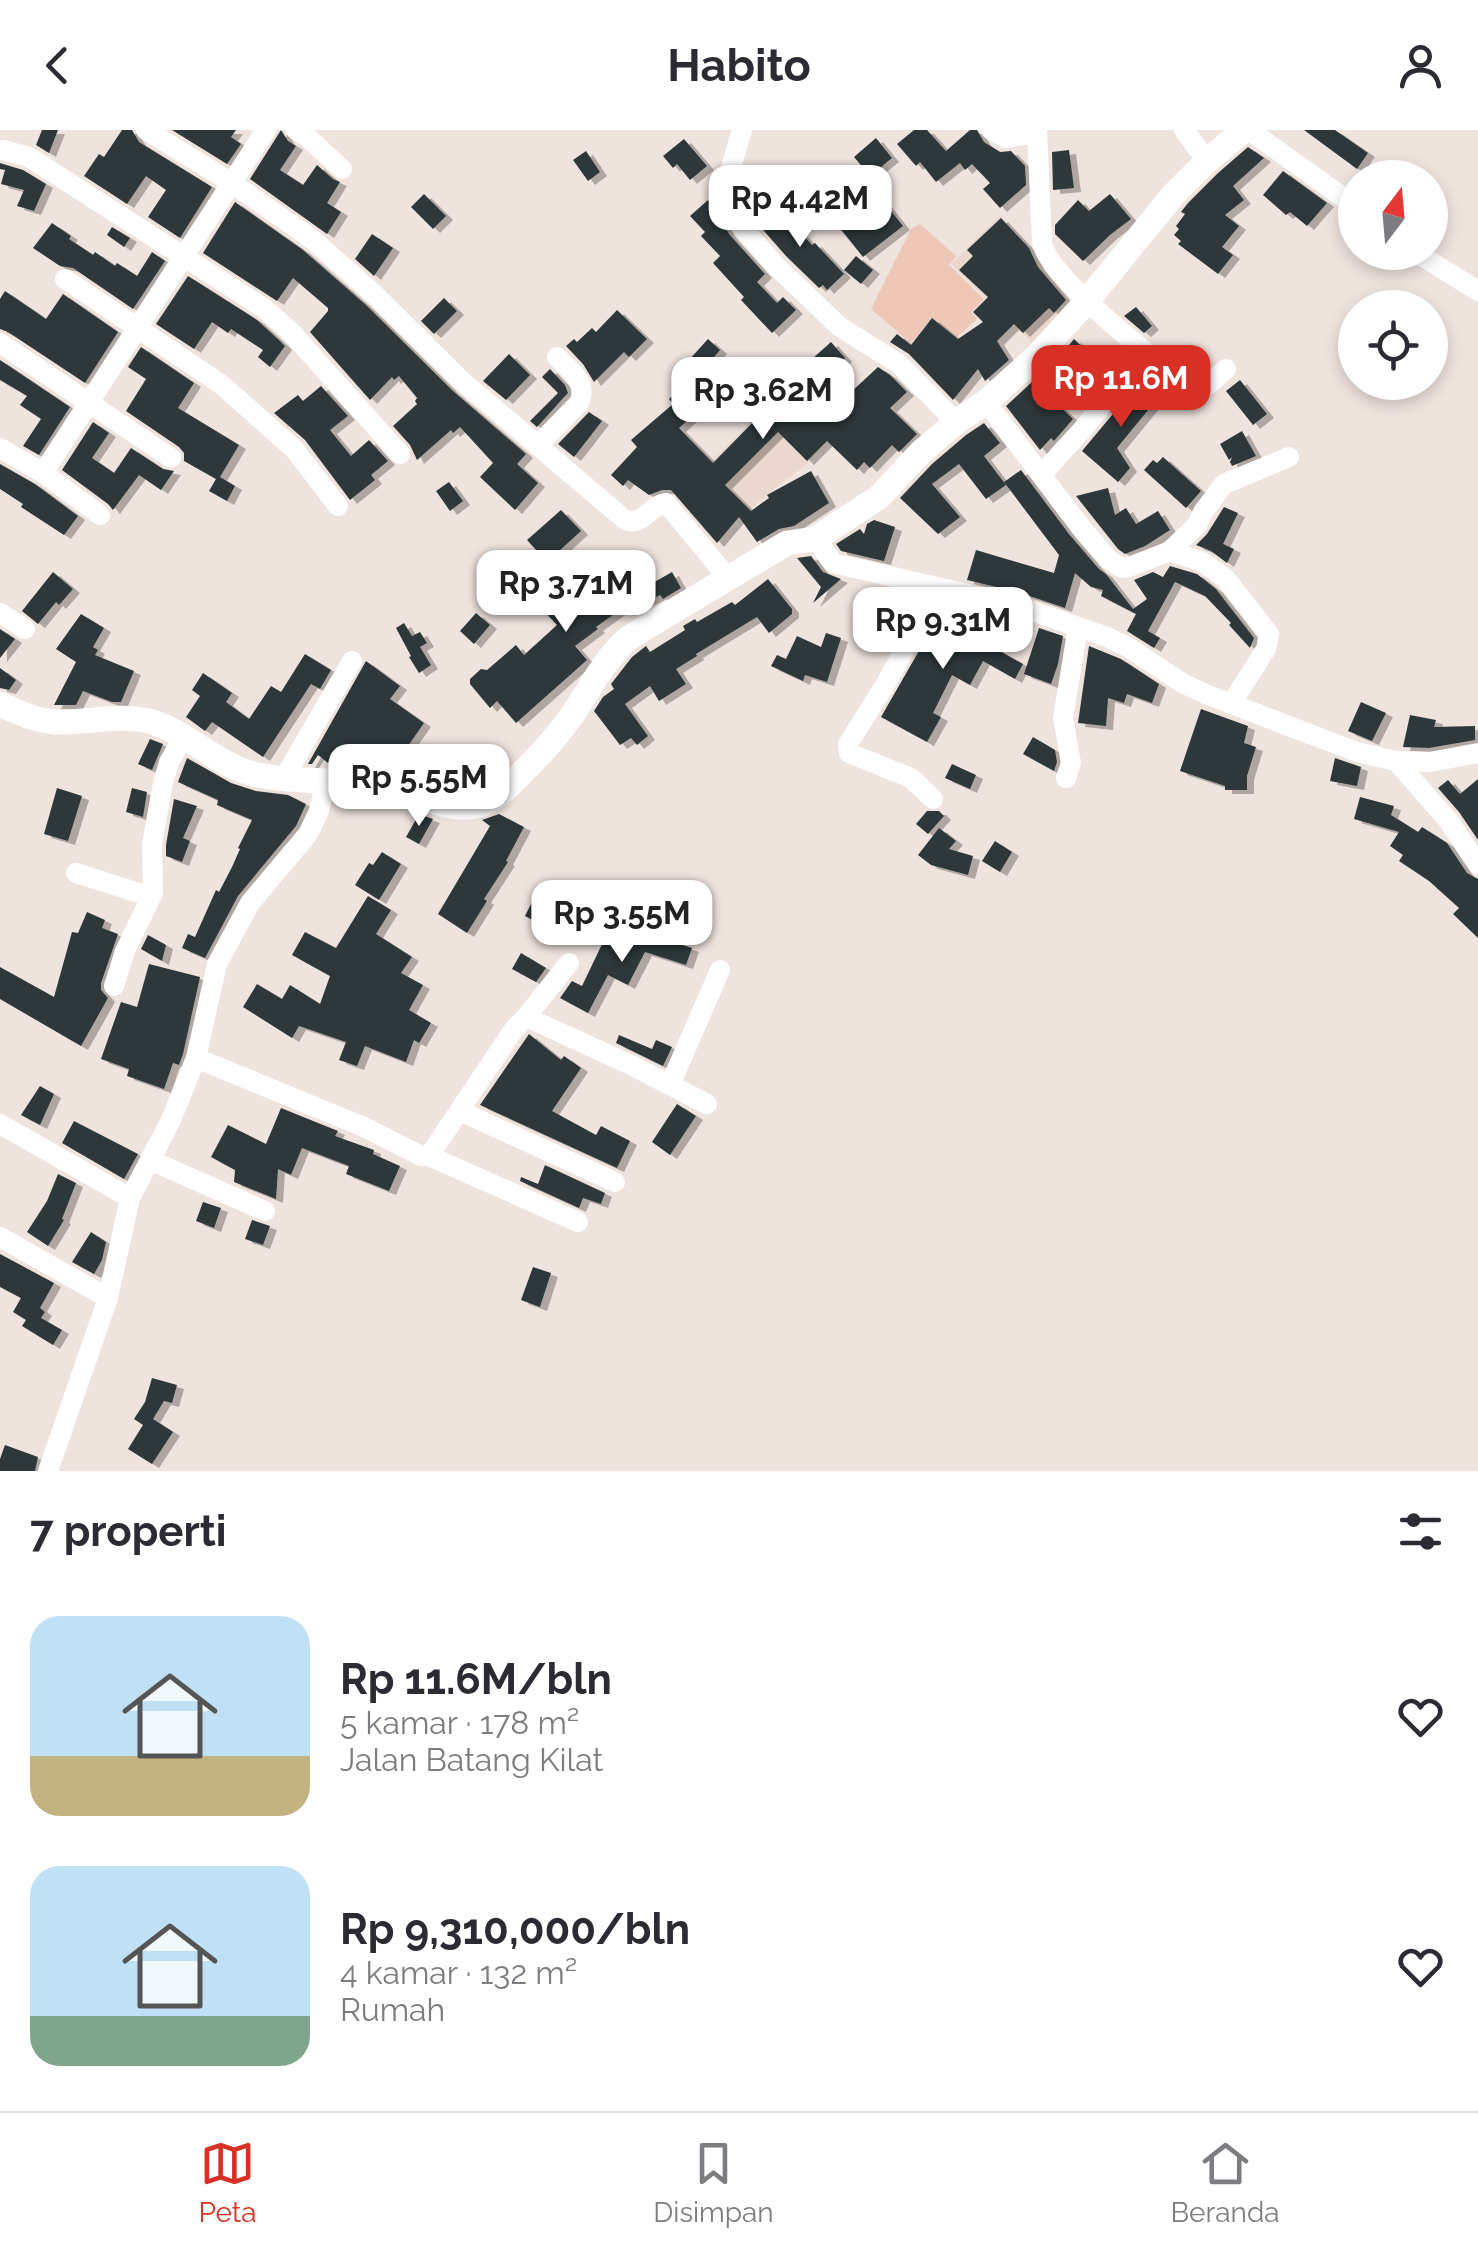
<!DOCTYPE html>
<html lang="id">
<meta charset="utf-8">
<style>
body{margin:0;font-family:Raleway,sans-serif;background:#f7f7f7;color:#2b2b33;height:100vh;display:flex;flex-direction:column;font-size:38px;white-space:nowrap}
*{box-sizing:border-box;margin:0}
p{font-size:32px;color:#7c7c81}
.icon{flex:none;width:55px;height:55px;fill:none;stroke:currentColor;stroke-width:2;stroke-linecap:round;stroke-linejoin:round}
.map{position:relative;height:1341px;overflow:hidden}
.drawer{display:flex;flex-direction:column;background:#fff;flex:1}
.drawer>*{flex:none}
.needle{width:65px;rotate:16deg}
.buttons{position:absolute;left:1338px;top:30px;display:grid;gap:20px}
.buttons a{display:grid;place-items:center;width:110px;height:110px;border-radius:50%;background:#fff;box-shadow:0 5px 15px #0003;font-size:50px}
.price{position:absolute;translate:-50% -85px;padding:0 22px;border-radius:20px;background:#fff;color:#222;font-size:32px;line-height:65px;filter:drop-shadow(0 2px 5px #0008)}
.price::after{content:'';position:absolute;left:50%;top:60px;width:30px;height:22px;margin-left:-15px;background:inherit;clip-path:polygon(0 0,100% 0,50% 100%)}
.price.active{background:#d93025;color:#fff}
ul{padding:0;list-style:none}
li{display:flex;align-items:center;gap:30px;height:250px;padding:0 30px}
li span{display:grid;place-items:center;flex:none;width:280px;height:200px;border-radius:30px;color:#555}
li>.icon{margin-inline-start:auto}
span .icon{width:120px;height:120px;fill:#fffc;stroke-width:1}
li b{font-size:42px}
h2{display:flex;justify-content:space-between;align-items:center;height:120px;padding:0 30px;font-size:42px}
header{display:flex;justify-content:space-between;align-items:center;height:130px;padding:0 30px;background:#fff;font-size:45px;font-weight:700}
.menu{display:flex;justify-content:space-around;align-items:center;height:140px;border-top:2px solid #e1e1e2;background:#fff;font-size:28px;color:#7c7c81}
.menu a{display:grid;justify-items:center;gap:5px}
.menu .active{color:#d93025}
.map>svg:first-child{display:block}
.built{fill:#ebd7ce}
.green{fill:#eec7b7}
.building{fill:#2d393b;filter:url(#shadow)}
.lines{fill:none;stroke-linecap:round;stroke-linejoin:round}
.minor{stroke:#fff;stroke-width:20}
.tertiary{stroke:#fff;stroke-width:25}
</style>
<header><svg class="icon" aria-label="back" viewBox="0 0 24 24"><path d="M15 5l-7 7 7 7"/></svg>Habito<svg class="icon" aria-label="person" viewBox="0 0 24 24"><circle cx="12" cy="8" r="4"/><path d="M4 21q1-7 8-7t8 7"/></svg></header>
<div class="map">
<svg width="1478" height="1341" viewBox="0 0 1478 1341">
<defs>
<filter id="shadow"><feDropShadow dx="7" dy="4" stdDeviation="0" flood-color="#0004"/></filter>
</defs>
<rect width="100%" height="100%" fill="#efe3dd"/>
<!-- built -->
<path class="built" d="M1000,85L1079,166L1033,214L951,134Z
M804,241L848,287L806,335L767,364L751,379L706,336Z"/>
<!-- green -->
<path class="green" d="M920,94L956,126L949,135L984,169L971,182L977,189L957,207L932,188L911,213L871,179L911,99Z"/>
<!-- building -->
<path class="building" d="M42,0H58L49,23L36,15Z
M122,0H132L139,12L212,57L180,108L148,87L166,60L146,46L127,74L84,46L99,24L104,27Z
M172,0H236L231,7L241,14L227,34Z
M281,0L288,11L296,16L280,40L303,55L317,35L333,49L340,52L327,73L341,82L327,104L250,49Z
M914,0H927L946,21L970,0H977L984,12L1000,22L1011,21L1025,36L1026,55L1000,78L983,59L990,53L972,34L965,40L960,33L936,52L920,32L916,36L897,14Z
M1304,0H1335L1368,23L1357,39Z
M876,8L892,28L870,46L854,27Z
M684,9L707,36L690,50L677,34L673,38L663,26Z
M1248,17L1264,28L1233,56L1244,70L1225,85L1239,96L1222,117L1233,125L1218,144L1178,114L1181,111L1174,105L1179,99L1176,96L1185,84L1181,82L1188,73L1218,43Z
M1069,20L1074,58L1053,60L1052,22Z
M586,21L600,42L588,51L573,30Z
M0,33L23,40L46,54L34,81L17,76L24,60L1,54L5,40L0,39Z
M1283,41L1327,73L1307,96L1290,82L1286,85L1263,65Z
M860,42L903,96L863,127L830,86L845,74L835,62Z
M424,64L446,86L433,99L411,77Z
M1110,64L1131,89L1110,105L1083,131L1055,104V95L1078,70L1089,81Z
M708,70L729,104L765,144L757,152L777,173L783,167L796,180L772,203L741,170L744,167L713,133L720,126L701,106L705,102L690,86Z
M235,72L303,120L366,175L453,261L526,324L517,334L538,353L515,380L480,347L493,333L460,297L453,303L451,300L417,330L410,315L393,296L417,274L415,271L417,268L399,246L394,250L392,247L370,270L310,202L328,181V178L293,148L277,171L203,123Z
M776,76L812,115L815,113L844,144L827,160L823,155L819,158L786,126L757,93Z
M1001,88L1029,118L1038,137L1066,170L1054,183L1049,178L1023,203L1014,194L997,211L1009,230L985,251L978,239L953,270L909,224L890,212L897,204L911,215L932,188L958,209L983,192L973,182L988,167L959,140L973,126L967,120Z
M52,93L71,106L69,109L93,125L95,122L115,136L117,133L137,146L152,122L165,131L133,179L73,138L60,136L33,118Z
M112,97L130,108L124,117L107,105Z
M372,104L393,118L374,146L355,129Z
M856,126L873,140L861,154L844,140Z
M188,146L257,190L280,211L285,216L270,237L258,227L263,220L231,199L228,203L212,192L194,219L156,194Z
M5,161L46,189L63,164L118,202L85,253L8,202L0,199V169Z
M444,168L457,181L434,204L421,191Z
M1136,177L1152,196L1144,203L1124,186Z
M617,180L647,209L629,227L624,222L594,252L583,234L566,216L574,209L577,212L592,198L596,202Z
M708,209L720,220L714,227L741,255L727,268L723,264L702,282L699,280L679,298L713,333L760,285L737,260L751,248L773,272L815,233L812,229L831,212L845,228L814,254L835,277L878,237L890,245L907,262L890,278L917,304L899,322L892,315L870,338L864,332L857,340L827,311L807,331L778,302L725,355L751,381L769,368L767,365L811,341L829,373L794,396L779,399L757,412L739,387L717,413L671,360H662L649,365L628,350L623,356L611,345L637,317L631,310L673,274L669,269L698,242L688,231Z
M1074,209L1096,230L1106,219L1120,232L1102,254L1065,220Z
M141,217L194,253L178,278L239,315L220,347L235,356L227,371L209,361L216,349L184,331V323L179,317L126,281L146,249L128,237Z
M509,224L530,245L506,270L483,251Z
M0,230L70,277L39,325L23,316L41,289L20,275L27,266L0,250Z
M550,239L565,255L568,263L537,297L530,291L558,263L542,247Z
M1143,248L1162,263L1117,318L1130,338L1118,352L1082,321Z
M1240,250L1267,284L1253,295L1226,261Z
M1033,251L1073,289L1054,311L1051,308L1040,320L1006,276Z
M321,256L348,286L330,300L351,326L369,310L388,331L371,345L375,350L350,370L305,310L274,283L298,265L303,271Z
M589,282L602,291L574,327L558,314Z
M93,292L109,303L92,328L114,343L131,318L163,339L174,341L161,360L139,345L113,380L108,374L62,340Z
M984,293L1000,313L984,326L1006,355L986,369L959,334L932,354L960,387L938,404L900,368L932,334L966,305Z
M1242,301L1256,326L1232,336L1230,332L1232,327L1229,330L1220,314Z
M1163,327L1201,361L1186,378L1144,340L1153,330L1157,333Z
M0,334L35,354L78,386L64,405L21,377L23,374L0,359Z
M1021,340L1069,404L1099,439L1106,444L1133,479L1147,469L1134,450L1153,442L1163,447L1170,436L1197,444L1216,459L1254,508L1250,518L1229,495L1231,493L1205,466L1175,452L1148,501L1160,508L1154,518L1127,501L1136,484L1101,466L1103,460L1091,457L1075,443L1065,478L1018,462L967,450L976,420L1054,443L1059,425L1004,352Z
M449,352L463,371L450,381L436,361Z
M1108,358L1115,385L1126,378L1136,394L1158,381L1170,400L1145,416L1125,424L1118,419L1076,366Z
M1224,377L1238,383L1223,414L1234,419L1227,433L1211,421L1196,415L1207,404Z
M561,380L581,401L547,432L527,410Z
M874,390L895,397L884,431L841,421L836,414L860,399L864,404L867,394Z
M629,421L632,428L636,426L651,454L672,442L681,458L663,469L660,465L627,482L624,477L596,497L598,499L575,516L587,530L516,593L497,571L490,578L470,554V549L481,539L487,540L516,515L524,525L557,495L525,461L538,448L557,468L594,443L598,450L620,439L614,428Z
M811,426L823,442L841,449L813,473L821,457L797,428Z
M53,442L73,459L59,475L56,472L38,494L22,481Z
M768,449L792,479V484L769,503L757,487L696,524L697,526L676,539L686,554L659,571L650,556L625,574L648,606L637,615L631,608L620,615L594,581L603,567L614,559L611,554L632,527L646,516L650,522L685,500L683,496L695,489L697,492L732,472L735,475Z
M476,483L490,495L474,514L460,501Z
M950,483L987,494L982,511L1023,534L1015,549L983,531L970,555L952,545L933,583L941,587L927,612L881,587L939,486L947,490Z
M81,484L104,498L93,517L98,520L95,525L134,541L121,572H112L83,561L76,575H54L76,532L56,519Z
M404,493L412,506L420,502L427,513L420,517L431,535L419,543L409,527L411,526L396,498Z
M1039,498L1063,506L1058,534L1051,554L1024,544Z
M0,499L15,509L0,528Z
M826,503L841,508L827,552L805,545L803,551L771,536L777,525L786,529L797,506L821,517Z
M1089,516L1121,529L1159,554L1152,573L1127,564L1124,573L1108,568L1106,596L1078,593Z
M305,524L331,540L320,559L311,554L263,627L212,592L205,601L186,587L200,566L192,560L203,543L232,563L226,572L249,589L271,556L281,562Z
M366,531L400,556L390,569L424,593L394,636L369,619L353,633L336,635L330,630L328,633L318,625L312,634H308Z
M0,538L16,550L9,560L0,558Z
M1361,572L1386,583L1372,611L1348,601Z
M1201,579L1248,596L1244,613L1256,617L1247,646V660H1225V656L1180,641Z
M1410,585L1436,590L1434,597L1475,596V610L1429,618L1403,617Z
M1033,607L1055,620L1057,632L1054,641L1023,624Z
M150,609L163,614L152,640L138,634Z
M187,628L231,653L256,661L288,665L306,674L296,696L238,766L205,828L182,818L188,804L195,807L216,760L219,762L232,737L240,719L238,718L252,690L217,675L218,670L178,652Z
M1335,628L1361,637L1357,656L1330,651Z
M952,634L976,645L970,659L945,648Z
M452,639L476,654L472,660H460L445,650Z
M1478,649V710L1459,682L1438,658L1448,650L1460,664Z
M57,658L82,666L68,711L44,704Z
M132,658L147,662L143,687L126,682Z
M1360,667L1394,676L1391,685L1418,702L1422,697L1447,713L1467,743L1478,749V808L1453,784L1459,778L1429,751L1399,731L1403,725L1390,716L1399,702L1354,689Z
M174,669L197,676L183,708L190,711L182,732L166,726V715Z
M927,681H939L944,686L928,704L916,694Z
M419,684L433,689L419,714L406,707Z
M499,684L524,697L506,731L508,732L484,769L487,771L467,803L438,784L490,696L482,690Z
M939,698L956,711L949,719L973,726L968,745L931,735L918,725Z
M995,711L1012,722L1000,742L982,731Z
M382,722L401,734L379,770L355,755L369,733L373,735Z
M368,766L391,780L376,804L412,827L401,843L423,855L409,880L431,893L419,913L414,910L406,932L365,916L357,936L339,930L346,912L299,896L292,908L243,877L257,854L282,869L290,855L320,874L330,846L292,825L305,802L336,818Z
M535,766L558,778L548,798L525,786Z
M87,782L105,790L102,798L118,804L101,853V860L108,868L81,916L0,869V837L54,867L72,802L78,803Z
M640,796L662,806L661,808L692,818L686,835L645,822L628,855L608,845L588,883L560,868L572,851L582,856L604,810L628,822Z
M148,805L166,815L162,831L141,819Z
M521,823L546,838L536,852L512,839Z
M149,834L200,847L183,924L179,935L173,933L164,959L127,946L129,939L101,929L121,872L137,877Z
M529,904L561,930L564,926L581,938L552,981L596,1005L601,996L630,1011L617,1038L480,975Z
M619,905L652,919L656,910L672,917L663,936L616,913Z
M40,956L54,964L40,995L21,985Z
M677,974L696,986L670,1025L652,1012Z
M281,978L338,1001L335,1006L374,1020L373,1024L400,1036L389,1061L346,1044L349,1036L302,1018L291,1045L278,1039L276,1069L234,1052L235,1040L211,1027L228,995L266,1014Z
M74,991L138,1024L124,1049L62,1013Z
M545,1035L605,1063L601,1074L583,1068L579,1078L520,1051L521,1047L538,1054Z
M58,1044L76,1053L62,1089L64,1090L48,1116L27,1102L47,1071Z
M203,1072L221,1078L214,1098L196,1091Z
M252,1090L270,1096L263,1115L245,1109Z
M91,1102L106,1112L102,1130L94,1144L72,1132Z
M0,1124L54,1153L40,1178L45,1182L41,1188L62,1200L53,1215L22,1196L26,1190L13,1182L21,1168L0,1157Z
M533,1137L551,1143L540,1177L521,1170Z
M152,1248L177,1255L172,1273L164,1271L153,1289L173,1302L152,1334L128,1319L143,1295L134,1289L145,1272Z
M5,1315L38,1327L35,1341H0V1329Z"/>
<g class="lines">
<!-- minor -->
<path class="minor" d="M146,0L232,53L312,109L375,165L462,251L624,389C642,399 649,375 666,373L728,448
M296,0L306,6L342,39
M742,0L723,65L740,95L776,136L840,197L899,234L956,292
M991,0L1006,8L1037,3
M1037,0L1042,113C1051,150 1152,227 1184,253C1206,264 1210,253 1226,239
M1184,0L1207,31
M1249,0L1355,76
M3,20L29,27L265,179L290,201L400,324
M1415,122L1478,161
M65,149L222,255L294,319L338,376
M0,213L171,328
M986,272L1080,396L1109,430L1122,438L1129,437L1170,421L1197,395L1203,382L1224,354L1289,327
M538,315L579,273C588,252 571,241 557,227
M0,318L43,343L100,385
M43,343L266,0
M1041,345L1082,300L1146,222
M815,409L833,433L1015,475L1107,507L1128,517L1182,553L1208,565L1357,622L1396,631L1430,632L1478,623
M1170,421L1203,432L1226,449L1269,504L1266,519L1231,574
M0,483L25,499
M1396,631L1448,690L1478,735
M284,648L352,531
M1066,648L1071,633L1063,588L1078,497
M933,669L911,648L849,623L848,614L885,555L938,459
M76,743L139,763H153
M114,856L125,821L153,763L152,714L163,653L169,632L180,613L187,608
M526,887L631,935L707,974
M196,928L364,997L421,1026H429L514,899L526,887L569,833
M670,955L720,840
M460,981L615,1052
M0,994L130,1068
M429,1026L578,1092
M150,1030L265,1081
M0,1107L108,1168
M48,1341L108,1168L130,1068L171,990L196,928L217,834L250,773L308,704L319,681L323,663L315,648"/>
<!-- tertiary -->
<path class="tertiary" d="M0,574C19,583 36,591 57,592C88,593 118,584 148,591C185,600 214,633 250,643C276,650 306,650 333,651C340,651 348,648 355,649C396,651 449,691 487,672C501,665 511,654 522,643C538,627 554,610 567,592C589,563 602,530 630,507L787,413L815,409L879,367L921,322L956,292L986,272L1038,225L1087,171L1174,64L1207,31L1244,0"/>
</g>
</svg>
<div class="buttons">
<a><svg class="needle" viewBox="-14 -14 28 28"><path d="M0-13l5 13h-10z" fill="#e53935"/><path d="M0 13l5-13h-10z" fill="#7c7c81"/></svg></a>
<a><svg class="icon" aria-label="locate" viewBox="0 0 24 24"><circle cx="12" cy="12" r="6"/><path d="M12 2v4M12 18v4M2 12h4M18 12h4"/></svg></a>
</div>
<b class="price" style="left:800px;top:120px">Rp 4.42M</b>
<b class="price active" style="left:1121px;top:300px">Rp 11.6M</b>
<b class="price" style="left:763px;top:312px">Rp 3.62M</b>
<b class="price" style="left:566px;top:505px">Rp 3.71M</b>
<b class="price" style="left:943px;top:542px">Rp 9.31M</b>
<b class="price" style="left:419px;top:699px">Rp 5.55M</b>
<b class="price" style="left:622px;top:835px">Rp 3.55M</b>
</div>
<section class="drawer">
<h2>7 properti<svg class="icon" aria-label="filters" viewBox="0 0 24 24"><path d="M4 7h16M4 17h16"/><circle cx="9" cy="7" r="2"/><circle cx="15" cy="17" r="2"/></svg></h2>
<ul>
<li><span style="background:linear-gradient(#bfe0f5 70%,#c2b280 0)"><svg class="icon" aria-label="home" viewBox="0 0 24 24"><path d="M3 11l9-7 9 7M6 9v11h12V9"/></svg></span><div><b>Rp 11.6M/bln</b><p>5 kamar · 178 m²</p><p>Jalan Batang Kilat</p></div><svg class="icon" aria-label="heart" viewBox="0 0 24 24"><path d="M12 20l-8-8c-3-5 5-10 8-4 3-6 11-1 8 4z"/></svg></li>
<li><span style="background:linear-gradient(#bfe0f5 75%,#7fa58c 0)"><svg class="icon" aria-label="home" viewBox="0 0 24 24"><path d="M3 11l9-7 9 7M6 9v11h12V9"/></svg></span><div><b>Rp 9,310,000/bln</b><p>4 kamar · 132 m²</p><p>Rumah</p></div><svg class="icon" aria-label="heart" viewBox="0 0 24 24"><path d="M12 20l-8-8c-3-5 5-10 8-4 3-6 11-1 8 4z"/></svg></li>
</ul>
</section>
<nav class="menu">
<a class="active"><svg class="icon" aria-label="map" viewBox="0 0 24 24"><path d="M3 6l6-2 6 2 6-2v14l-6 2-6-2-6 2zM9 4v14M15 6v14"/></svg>Peta</a>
<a><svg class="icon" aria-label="saved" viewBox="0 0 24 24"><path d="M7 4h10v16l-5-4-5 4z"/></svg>Disimpan</a>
<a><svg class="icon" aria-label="home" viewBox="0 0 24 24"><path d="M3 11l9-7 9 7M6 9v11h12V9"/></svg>Beranda</a>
</nav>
